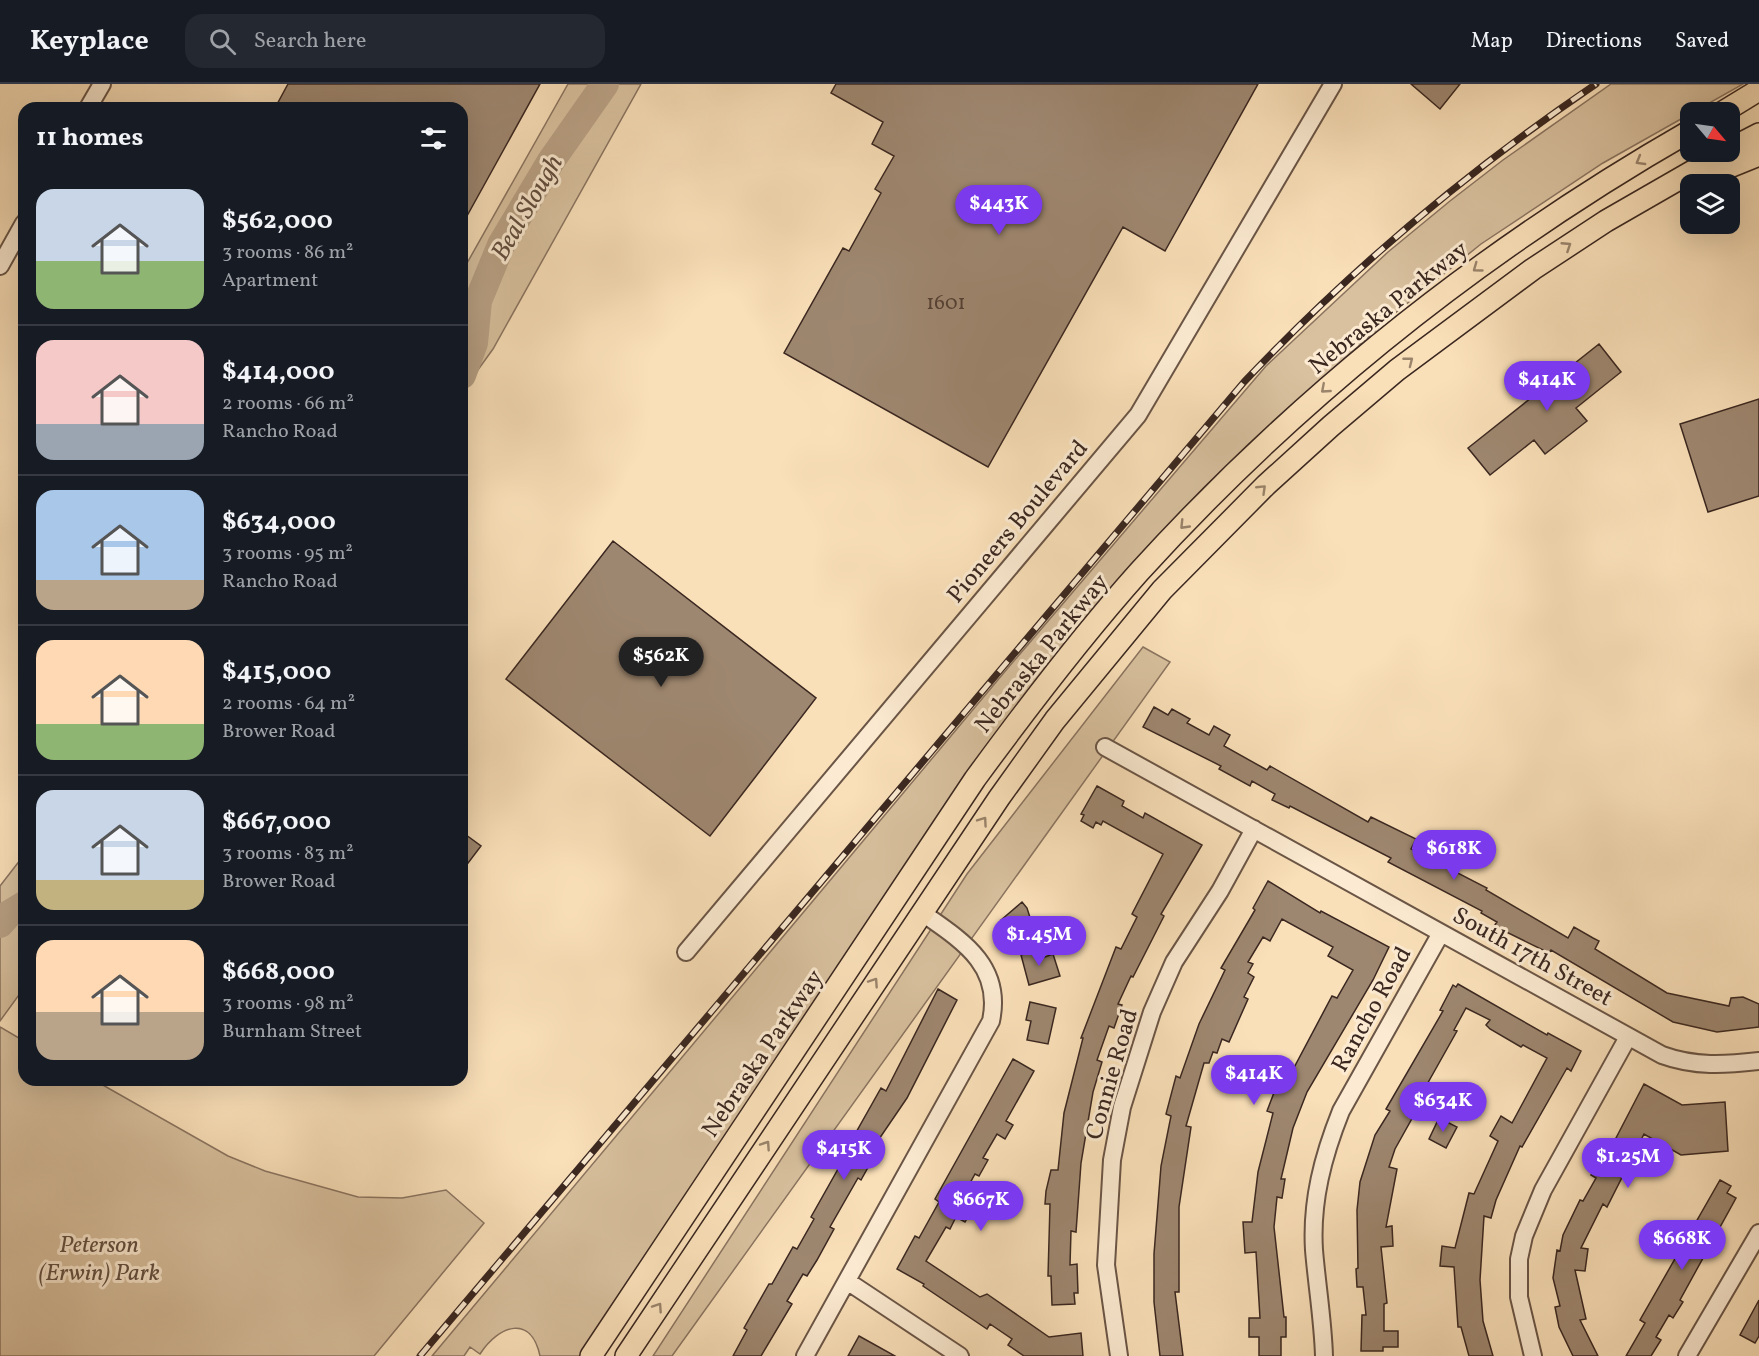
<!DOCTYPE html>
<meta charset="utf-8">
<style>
body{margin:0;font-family:Vollkorn,serif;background:#242831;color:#f1f3f6;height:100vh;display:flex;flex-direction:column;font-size:22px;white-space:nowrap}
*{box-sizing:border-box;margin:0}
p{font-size:20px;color:#9ea1a6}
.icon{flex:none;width:33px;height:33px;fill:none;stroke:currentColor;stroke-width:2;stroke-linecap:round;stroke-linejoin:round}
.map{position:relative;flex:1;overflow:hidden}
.sheet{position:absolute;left:18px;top:18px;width:450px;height:984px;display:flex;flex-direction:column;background:#171b24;border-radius:18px;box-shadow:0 6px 24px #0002}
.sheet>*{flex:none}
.needle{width:39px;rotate:119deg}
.tools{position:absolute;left:1680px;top:18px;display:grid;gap:12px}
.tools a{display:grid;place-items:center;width:60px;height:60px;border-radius:12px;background:#171b24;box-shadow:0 6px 24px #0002;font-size:30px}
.price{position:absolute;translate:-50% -51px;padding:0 14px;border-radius:21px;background:#7c3aed;color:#fff;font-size:20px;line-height:39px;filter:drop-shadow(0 2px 3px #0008)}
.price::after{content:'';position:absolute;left:50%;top:36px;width:18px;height:14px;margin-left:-9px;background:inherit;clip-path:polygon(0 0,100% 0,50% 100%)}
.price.current{background:#222;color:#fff}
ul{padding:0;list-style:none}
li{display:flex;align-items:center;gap:18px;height:150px;padding:0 18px}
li+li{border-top:2px solid #363941}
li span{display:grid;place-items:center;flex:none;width:168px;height:120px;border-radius:18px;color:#555}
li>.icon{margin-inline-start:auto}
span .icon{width:72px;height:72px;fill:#fffc;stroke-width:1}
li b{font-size:26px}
h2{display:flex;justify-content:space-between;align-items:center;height:72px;padding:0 18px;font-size:26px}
header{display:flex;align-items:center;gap:36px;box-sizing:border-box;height:84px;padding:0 30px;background:#171b24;border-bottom:2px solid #363941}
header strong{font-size:28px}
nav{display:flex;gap:33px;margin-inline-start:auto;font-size:21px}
.search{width:420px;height:54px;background:#242831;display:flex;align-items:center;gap:15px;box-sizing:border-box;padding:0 21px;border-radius:18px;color:#9ea1a6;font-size:22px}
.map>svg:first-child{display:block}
.green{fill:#d9c19f;stroke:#8a7460;stroke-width:1.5}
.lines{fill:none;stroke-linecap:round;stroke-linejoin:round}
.river{stroke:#b9a185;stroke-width:28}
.building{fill:#9e8770;stroke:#3a2720;stroke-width:1.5}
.minor-casing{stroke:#6a5546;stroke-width:20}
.major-casing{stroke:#3a2720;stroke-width:24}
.minor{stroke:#fcebd2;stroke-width:16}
.major{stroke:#fae0b9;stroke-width:21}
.rail-casing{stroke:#3a2720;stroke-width:7}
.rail{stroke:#fcebd2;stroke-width:4.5;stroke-dasharray:14;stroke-linecap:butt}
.oneway{stroke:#9a846c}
.labels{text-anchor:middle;stroke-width:6;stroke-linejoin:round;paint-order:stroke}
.number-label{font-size:21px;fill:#533f34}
.street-label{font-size:24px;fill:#3a2720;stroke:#fcebd2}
.park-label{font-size:24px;font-style:italic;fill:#624e40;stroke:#fcebd2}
.water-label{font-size:26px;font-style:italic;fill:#604c3e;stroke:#fcebd2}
</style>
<header>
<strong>Keyplace</strong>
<div class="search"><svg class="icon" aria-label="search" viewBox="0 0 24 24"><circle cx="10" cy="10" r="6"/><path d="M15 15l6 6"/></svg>Search here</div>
<nav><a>Map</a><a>Directions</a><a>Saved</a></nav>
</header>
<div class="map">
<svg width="1759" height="1272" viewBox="0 0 1759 1272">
<rect width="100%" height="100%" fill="#fae0b9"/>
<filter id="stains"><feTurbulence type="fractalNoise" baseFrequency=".00333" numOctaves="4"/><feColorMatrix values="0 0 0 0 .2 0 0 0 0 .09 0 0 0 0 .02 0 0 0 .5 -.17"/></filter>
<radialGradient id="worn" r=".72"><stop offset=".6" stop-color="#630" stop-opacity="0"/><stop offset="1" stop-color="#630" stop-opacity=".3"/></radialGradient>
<!-- green -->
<path class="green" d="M568,0H641L493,265L462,308V188Z
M1611,0H1743L1603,79L1481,160L1394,230L1254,356L961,699L580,1272H540C531,1230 499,1241 480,1270L470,1263L464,1272H432L1007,585L1266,282L1388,168L1450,117L1503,76Z
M1143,563L1170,578L672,1272H653L967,790Z
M24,771V904L0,937V802Z
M0,943L24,957V996H94L228,1072L265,1087L358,1113L402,1114L446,1106L484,1139L374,1272H0Z"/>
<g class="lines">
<!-- river -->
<path class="river" d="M462,291L474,259L478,217L501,161L551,77L605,0
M0,840L9,830L24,821"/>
</g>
<!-- building -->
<path class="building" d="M288,0H540L462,141V24H275Z
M836,0H1258L1165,167L1123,143L988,383L784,269L843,164L849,167L881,109L875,105L894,72L872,60L883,38L831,9Z
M1411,0H1460L1440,25Z
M1599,260L1621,288L1576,324L1587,337L1545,370L1534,356L1490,391L1468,364Z
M1759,315V412L1708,428L1680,340Z
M613,457L816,614L710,752L506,595Z
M1154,623L1168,631L1172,625L1190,635L1187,639L1209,651L1214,642L1230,651L1224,662L1267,686L1270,682L1368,738L1371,733L1416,755L1411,765L1487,804L1486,806L1568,854L1574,843L1593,854L1599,857L1595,865L1667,909L1729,922L1731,914L1743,913L1759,920V943L1717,948L1673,938L1551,866L1549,869L1494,842L1497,838L1481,829L1482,827L1388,778L1391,774L1290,722L1289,724L1272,716L1275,710L1252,697L1250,702L1219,685L1221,682L1143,643Z
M1097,702L1124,717L1122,722L1143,734L1145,729L1202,761L1161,830L1164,832L1133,893L1131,892L1118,920L1122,921L1114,944L1109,942L1097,976L1102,978L1093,1008L1081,1079L1076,1148L1071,1147L1070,1181L1077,1180L1078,1209H1074L1075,1220L1052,1221L1051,1192H1048L1050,1120H1045L1046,1107L1051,1086H1058L1064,1029L1083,954H1081L1116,863L1121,865L1137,833L1132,830L1163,770L1103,737L1101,741L1096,738L1093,744L1081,737L1084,731L1081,730Z
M462,748L481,762L462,787Z
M1268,797L1320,829L1321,827L1389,863L1373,896L1307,1008L1293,1044L1281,1095H1285L1282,1114L1277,1113L1274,1143L1284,1233H1286V1253H1281V1272H1259V1253H1249V1234H1260L1256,1168L1245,1169L1243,1138H1252L1258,1088L1273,1029L1267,1027L1275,1006L1281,1008L1332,912L1337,914L1353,886L1328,872L1333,863L1282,835L1270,857L1263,853L1248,878L1253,880L1248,889L1254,893L1244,913L1248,915L1229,958L1222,955L1217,969L1213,968L1209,979H1204L1186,1042L1191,1043L1179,1123V1208H1175L1183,1272H1160L1154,1218V1170L1161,1082L1171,1032L1166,1030L1176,992L1180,994L1199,940L1225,886L1221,884L1255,826L1253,824Z
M1022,818L1027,824L1034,846L1016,861L1001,842L1004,840L1001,836Z
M1039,865L1042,874L1053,870L1060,892L1029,901L1021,871Z
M1458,900L1547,951L1548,949L1581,967L1571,987L1567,984L1522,1063L1520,1062L1496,1116L1491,1134L1484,1132L1480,1196L1483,1237L1493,1272H1469L1461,1243H1458L1454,1183L1440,1182L1442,1162L1455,1164L1469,1109L1474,1110L1498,1057L1490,1052L1501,1032L1512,1039L1547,974L1523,961L1521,963L1490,945L1486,941L1490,936L1466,924L1454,946L1457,947L1416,1020L1419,1022L1395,1065L1389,1083L1397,1085L1386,1143L1392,1142L1393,1162L1381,1163L1387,1219L1384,1220V1247H1398V1263H1383V1267H1361L1362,1231H1366L1363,1203H1357L1356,1185L1358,1184L1357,1126L1360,1098L1375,1051L1390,1027L1386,1025L1443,927L1440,926L1453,901L1456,903Z
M938,905L957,916L907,1014L877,1058L881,1060L861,1096L858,1094L830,1143L834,1145L817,1176L807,1192L803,1190L787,1217L792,1220L761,1272H733L747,1246L744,1244L769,1200H772L793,1163L797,1165L814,1135L811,1133L856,1053L854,1052L881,1004L886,1007Z
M1030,918L1056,924L1048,960L1027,956L1031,937L1026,936Z
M1013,975L1034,987L1006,1037L1013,1041L1005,1055L997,1050L983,1074L988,1076L979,1092L975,1090L963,1112L967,1114L964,1119L973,1124L965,1138L956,1133L950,1145L946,1143L926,1177L980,1213L987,1210L1049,1253L1081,1249L1083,1272H1024L1008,1261L1012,1255L990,1240L987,1245L923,1202L924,1200L897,1185L915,1152L919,1154L939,1118L935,1115Z
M1644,1000L1682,1021L1725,1018L1728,1067L1681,1071L1644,1050L1607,1123L1603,1120L1581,1164L1588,1165L1585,1187L1575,1186L1586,1235L1580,1236L1598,1272H1573L1559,1243L1555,1223L1560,1222L1553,1194L1557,1166L1560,1167L1563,1151L1580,1116L1583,1117L1596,1094L1591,1091L1600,1074L1604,1077Z
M1439,1034L1457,1043L1446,1064L1429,1055Z
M1720,1096L1731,1102L1727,1109L1736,1114L1680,1216L1683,1218L1673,1234L1669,1231L1656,1253L1661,1256L1651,1272H1626L1645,1239L1640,1236Z
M1759,1216V1252L1755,1259L1740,1251Z
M859,1252L895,1272H848Z"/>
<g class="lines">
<!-- minor casing -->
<g class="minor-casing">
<path id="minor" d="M88,24L102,0
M0,182L24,139
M1105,663L1662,971C1695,983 1725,981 1759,977
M686,868L1138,331L1333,0
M847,1197L960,1272
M805,1272L991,937C1003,881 961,856 921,828
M1119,1272L1106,1181L1112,1076L1122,1023L1152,928L1174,878L1220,807L1254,745
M1324,1272C1323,1237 1317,1202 1314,1166C1311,1117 1323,1072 1341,1027L1441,849
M1533,1272L1519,1213V1175L1524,1152L1543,1106L1628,953
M1687,1272L1759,1149"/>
</g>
<!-- major casing -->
<g class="major-casing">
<path id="major" d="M1723,28L1759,6
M1730,65L1759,50
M1702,94L1759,71
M591,1272L975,695C1027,624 1080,554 1139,488C1299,312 1484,165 1690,47
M626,1272L999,714L1055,636L1162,506L1266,401L1331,342L1397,286L1533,185L1606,137L1726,68"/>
</g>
<!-- minor -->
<use href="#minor" class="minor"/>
<!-- major -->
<use href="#major" class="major"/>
<!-- rail casing -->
<g class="rail-casing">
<path id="rail" d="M420,1272L1244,298C1349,187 1469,86 1596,0"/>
</g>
<!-- rail -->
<use href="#rail" class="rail"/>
</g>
<!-- one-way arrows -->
<defs><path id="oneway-chevron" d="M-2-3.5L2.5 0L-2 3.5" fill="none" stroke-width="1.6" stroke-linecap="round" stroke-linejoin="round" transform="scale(1.5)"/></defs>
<g class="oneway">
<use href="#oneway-chevron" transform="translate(1640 77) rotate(150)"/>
<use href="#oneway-chevron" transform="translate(1567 162) rotate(-33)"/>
<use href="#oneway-chevron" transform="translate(1477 184) rotate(144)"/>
<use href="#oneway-chevron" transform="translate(1409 277) rotate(-38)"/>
<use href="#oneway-chevron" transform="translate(1325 305) rotate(139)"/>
<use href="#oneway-chevron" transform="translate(1262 405) rotate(-44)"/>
<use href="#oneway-chevron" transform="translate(1184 441) rotate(134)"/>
<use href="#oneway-chevron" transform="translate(983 737) rotate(-55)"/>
<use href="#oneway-chevron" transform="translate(874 898) rotate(-56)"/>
<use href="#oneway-chevron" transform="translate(766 1061) rotate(-56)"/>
<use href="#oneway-chevron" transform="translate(658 1223) rotate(-56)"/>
</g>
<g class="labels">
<!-- number labels -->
<g class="number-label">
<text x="946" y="225">1601</text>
</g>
<!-- street labels -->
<g class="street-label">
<text transform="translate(1388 223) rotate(-39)" y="8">Nebraska Parkway</text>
<text transform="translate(1017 437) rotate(-50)" y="8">Pioneers Boulevard</text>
<text transform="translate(1041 569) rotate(-51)" y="8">Nebraska Parkway</text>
<text transform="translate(1533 872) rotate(29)" y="8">South 17th Street</text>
<text transform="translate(1371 925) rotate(-61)" y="8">Rancho Road</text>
<text transform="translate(762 969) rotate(-56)" y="8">Nebraska Parkway</text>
<text transform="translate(1111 990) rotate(-74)" y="8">Connie Road</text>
</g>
<!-- park labels -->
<g class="park-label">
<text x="99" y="1168">Peterson<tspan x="99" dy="28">(Erwin) Park</tspan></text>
</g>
<!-- water labels -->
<g class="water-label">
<text transform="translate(526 123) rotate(-60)" y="9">Beal Slough</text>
</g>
</g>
<rect width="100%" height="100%" filter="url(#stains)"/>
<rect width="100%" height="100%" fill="url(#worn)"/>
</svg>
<div class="tools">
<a><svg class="needle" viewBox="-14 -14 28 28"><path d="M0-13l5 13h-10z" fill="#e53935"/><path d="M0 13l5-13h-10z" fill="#9ea1a6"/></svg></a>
<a><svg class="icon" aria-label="layers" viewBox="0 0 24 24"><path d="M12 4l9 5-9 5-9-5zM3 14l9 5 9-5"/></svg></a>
</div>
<b class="price" style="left:999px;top:152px">$443K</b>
<b class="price" style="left:1547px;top:328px">$414K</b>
<b class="price current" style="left:661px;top:604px">$562K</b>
<b class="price" style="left:1454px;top:797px">$618K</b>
<b class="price" style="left:1039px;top:883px">$1.45M</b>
<b class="price" style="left:1254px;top:1022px">$414K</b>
<b class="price" style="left:1443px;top:1049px">$634K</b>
<b class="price" style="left:844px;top:1097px">$415K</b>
<b class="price" style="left:1628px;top:1105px">$1.25M</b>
<b class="price" style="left:981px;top:1148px">$667K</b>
<b class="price" style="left:1682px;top:1187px">$668K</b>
<section class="sheet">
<h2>11 homes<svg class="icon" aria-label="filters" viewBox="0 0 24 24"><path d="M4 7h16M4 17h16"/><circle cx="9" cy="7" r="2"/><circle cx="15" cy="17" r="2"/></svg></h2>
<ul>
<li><span style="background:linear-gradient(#c9d6e8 60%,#8fb573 0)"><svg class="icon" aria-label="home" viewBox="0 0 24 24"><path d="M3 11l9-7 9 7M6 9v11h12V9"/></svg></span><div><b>$562,000</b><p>3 rooms · 86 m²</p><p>Apartment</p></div></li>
<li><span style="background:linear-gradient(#f6c9c9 70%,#9aa5b1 0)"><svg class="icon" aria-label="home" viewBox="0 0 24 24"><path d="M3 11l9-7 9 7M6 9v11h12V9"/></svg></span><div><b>$414,000</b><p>2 rooms · 66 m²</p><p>Rancho Road</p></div></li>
<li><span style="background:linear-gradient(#a9c7e8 75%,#b9a48a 0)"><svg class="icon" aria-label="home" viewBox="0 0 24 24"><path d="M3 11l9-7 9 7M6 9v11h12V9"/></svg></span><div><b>$634,000</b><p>3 rooms · 95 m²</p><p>Rancho Road</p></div></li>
<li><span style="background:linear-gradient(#ffd9b3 70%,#8fb573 0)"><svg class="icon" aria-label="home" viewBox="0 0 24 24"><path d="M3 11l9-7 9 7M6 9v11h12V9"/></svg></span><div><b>$415,000</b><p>2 rooms · 64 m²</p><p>Brower Road</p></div></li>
<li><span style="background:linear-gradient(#c9d6e8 75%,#c2b280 0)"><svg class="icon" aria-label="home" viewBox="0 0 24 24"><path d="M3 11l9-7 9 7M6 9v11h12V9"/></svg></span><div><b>$667,000</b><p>3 rooms · 83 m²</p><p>Brower Road</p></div></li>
<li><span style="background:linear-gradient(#ffd9b3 60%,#b9a48a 0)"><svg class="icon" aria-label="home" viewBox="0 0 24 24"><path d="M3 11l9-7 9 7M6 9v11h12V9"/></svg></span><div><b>$668,000</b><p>3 rooms · 98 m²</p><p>Burnham Street</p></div></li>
</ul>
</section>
</div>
